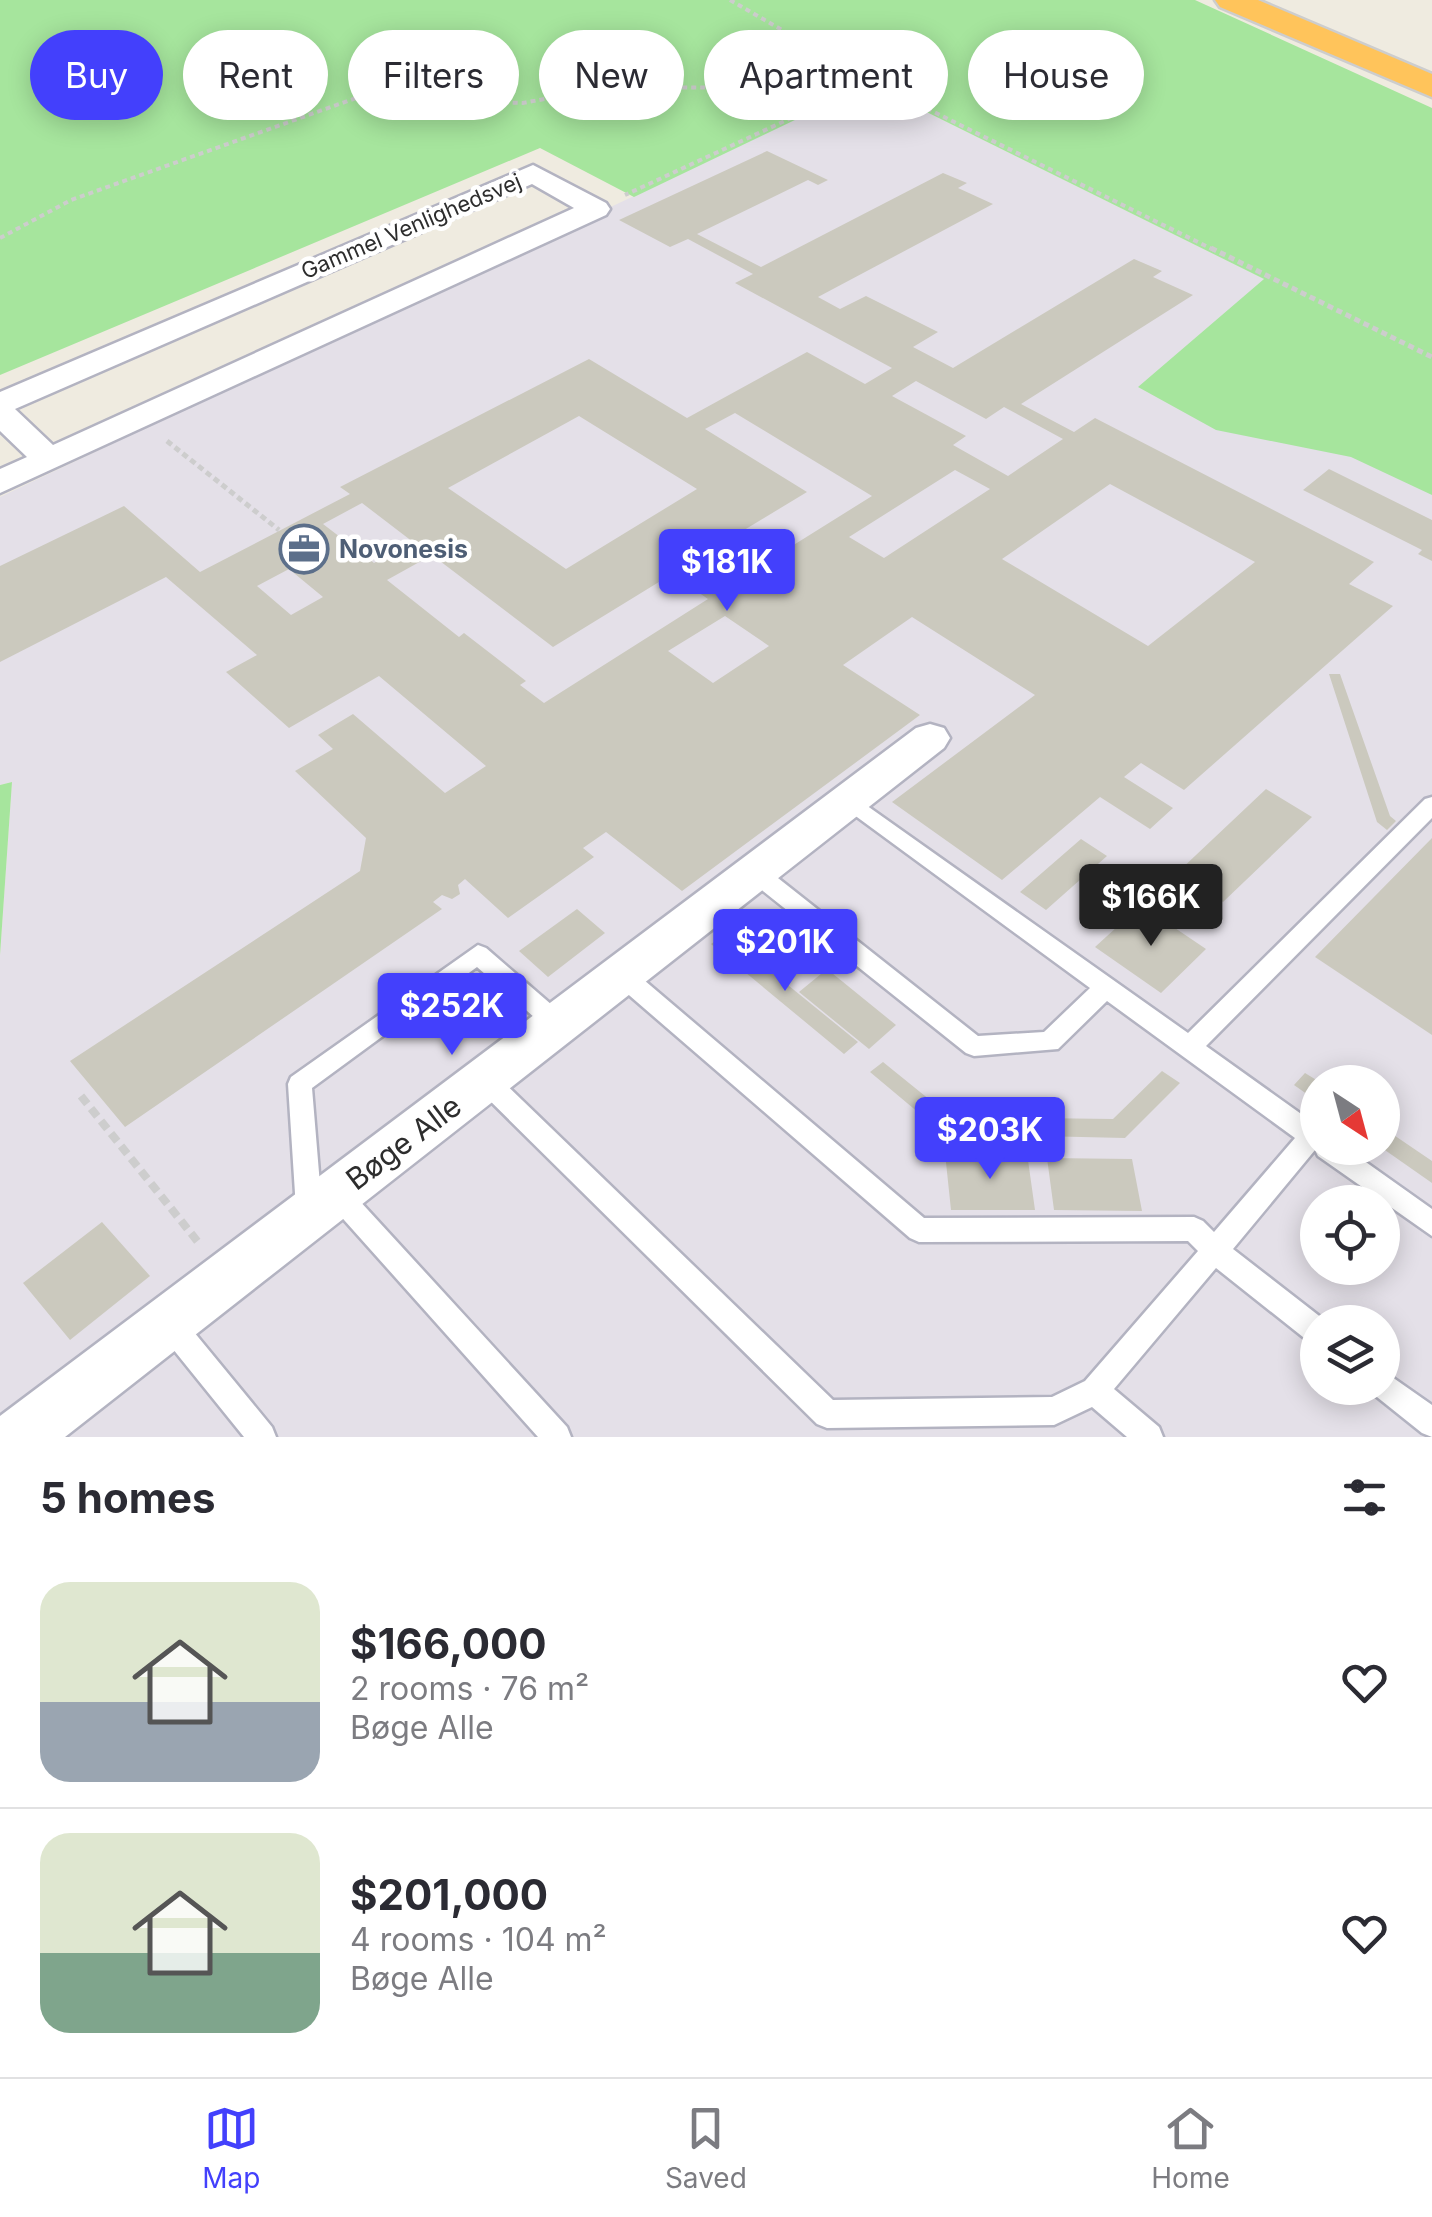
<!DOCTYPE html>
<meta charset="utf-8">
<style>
body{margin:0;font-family:Inter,sans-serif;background:#f2f2f3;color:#2b2b33;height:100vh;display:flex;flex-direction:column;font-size:38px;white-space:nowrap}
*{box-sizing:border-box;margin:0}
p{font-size:32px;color:#7c7c81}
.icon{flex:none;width:55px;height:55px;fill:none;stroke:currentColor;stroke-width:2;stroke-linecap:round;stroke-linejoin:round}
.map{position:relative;height:1437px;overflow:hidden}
.details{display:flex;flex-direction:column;background:#fff;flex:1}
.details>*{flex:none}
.hud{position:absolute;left:30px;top:30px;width:1372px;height:90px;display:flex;gap:20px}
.needle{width:65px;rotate:144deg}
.fabs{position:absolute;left:1300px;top:1065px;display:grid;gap:20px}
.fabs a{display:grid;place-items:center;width:100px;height:100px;border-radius:50%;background:#fff;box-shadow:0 5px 25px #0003;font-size:50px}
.price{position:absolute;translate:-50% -85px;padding:0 22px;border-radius:10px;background:#4340fc;color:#fff;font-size:32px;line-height:65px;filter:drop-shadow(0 2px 5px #0008)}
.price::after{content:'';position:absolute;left:50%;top:60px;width:30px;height:22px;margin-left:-15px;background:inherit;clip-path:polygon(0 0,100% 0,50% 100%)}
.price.current{background:#222;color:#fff}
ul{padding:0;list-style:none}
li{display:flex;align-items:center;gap:30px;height:250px;padding:0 40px}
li+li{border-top:2px solid #e1e1e2}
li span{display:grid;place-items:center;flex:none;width:280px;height:200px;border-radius:30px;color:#555}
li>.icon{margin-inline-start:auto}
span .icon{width:120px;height:120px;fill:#fffc;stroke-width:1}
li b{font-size:42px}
h2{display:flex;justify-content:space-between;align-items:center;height:120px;padding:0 40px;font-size:42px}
.tag{padding:0 35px;border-radius:45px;background:#fff;box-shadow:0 5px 25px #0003;font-size:35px;line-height:90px}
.tag.current{background:#4340fc;color:#fff}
.tab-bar{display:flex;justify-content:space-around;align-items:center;height:140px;border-top:2px solid #e1e1e2;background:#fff;font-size:28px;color:#7c7c81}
.tab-bar a{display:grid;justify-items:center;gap:5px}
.tab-bar .current{color:#4340fc}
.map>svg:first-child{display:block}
.industrial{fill:#e4e0e8;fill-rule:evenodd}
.green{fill:#a6e59d}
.building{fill:#cbc9be;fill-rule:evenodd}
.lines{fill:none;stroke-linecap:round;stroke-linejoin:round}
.service-casing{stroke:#b3b3c1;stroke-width:5}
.minor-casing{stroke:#b3b3c1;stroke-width:5}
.motorway-casing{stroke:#cdcdcd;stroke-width:5}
.path-far2{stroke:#cdcdcd;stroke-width:4;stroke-dasharray:5 4;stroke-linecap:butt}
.path-far1{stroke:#cdcdcd;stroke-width:5;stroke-dasharray:6 4;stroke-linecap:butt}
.path{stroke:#cdcdcd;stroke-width:8;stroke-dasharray:10 6;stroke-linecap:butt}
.service{fill:#fff;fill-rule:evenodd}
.minor{fill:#fff;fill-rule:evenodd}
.motorway{fill:#ffc45b;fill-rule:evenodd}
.labels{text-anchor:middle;stroke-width:9;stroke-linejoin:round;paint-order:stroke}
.far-street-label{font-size:22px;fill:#2d2d2d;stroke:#fff}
.service-label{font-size:25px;font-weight:bold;fill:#4e5e75;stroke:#fff;text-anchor:start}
.near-street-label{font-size:30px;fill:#2d2d2d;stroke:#fff}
</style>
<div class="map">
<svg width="1432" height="1437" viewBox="0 0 1432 1437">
<rect width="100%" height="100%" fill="#efebe0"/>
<!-- industrial -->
<path class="industrial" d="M870,84L1432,362V1437H0V955L12,782L0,785V497ZM1318,1082H1382V1148H1318ZM1318,1202H1382V1268H1318ZM1318,1322H1382V1388H1318Z"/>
<!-- green -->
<path class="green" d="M0,0H1195L1432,108V495L1351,457L1216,430L1138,387L1264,279L870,84L634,197L540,148L0,375Z
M12,782L0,955V785Z"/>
<!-- building -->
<path class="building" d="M767,151L828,180L818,185L808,180L697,234L761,267L943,173L967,183L958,188L993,204L818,297L840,309L866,296L938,332L913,347L953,368L1134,259L1162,271L1153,277L1193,295L1021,404L1074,432L1095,418L1374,562L1349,584L1393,606L1184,790L1141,763L1124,777L1173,808L1150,829L1100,797L1002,880L892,802L1035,695L912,617L843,665L920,715L682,891L606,832L583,848L594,857L508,918L465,879L458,885L460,894L452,899L442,895L433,902L442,909L125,1127L70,1061L360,871L366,838L295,771L333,749L318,735L353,714L445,793L486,766L379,676L289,728L226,672L257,655L166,577L0,662V566L124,506L200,572L350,494L340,487L589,359L687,418L807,352L865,384L892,368L735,283L753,274L688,239L670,247L619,220ZM916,381L986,419L1004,407L1063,439L1008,476L953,445L966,436L892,396ZM735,413L872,496L728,586L693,561L807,492L705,429ZM579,416L697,489L566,569L448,488ZM955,470L990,489L884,558L849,537ZM1110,484L1255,562L1148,646L1002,559ZM362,503L413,542L374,563L323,524ZM432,555L553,647L672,574L708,599L544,703L520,685L526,681L464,633L459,637L387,580ZM289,569L323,597L291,615L257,586ZM725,616L769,646L713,683L668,651Z
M1329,469L1432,520V561L1418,554L1422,550L1303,490Z
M1329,674H1340L1390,816L1396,821L1387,830L1377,822Z
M1266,789L1312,817L1223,902L1178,872Z
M1432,838V1035L1315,957Z
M1081,839L1107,856L1046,910L1020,892Z
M1141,905L1206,949L1161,993L1095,947Z
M577,909L605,933L548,977L519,951Z
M725,934L858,1042L844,1054L711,944Z
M827,969L896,1025L869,1049L799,992Z
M883,1062L951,1117L1113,1119L1162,1071L1180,1083L1125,1138L944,1134L870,1072Z
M1305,1073L1318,1081V1102L1294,1085Z
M1382,1127L1432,1161V1183L1382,1148Z
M945,1153H1027L1035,1210H951Z
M1047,1158L1132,1159L1142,1211L1054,1210Z
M102,1222L150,1276L70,1340L23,1283Z"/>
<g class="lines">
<!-- service casing -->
<g class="service-casing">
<path id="service" d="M849,793L1188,1033L1425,799L1432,797V818L1206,1046L1318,1126V1148H1346L1432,1209V1236L1318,1156L1315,1150L1233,1249L1327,1322H1318V1345L1308,1341L1216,1268L1114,1389L1159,1427L1163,1437H1127L1092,1407L1054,1425L827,1428L817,1424L477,1088L474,1081L477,1074L486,1071L495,1074L833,1400L1052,1397L1085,1381L1198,1251L1188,1241L919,1242L910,1238L615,983L612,976L615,969L623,967L631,969L924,1218L1194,1217L1203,1221L1214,1232L1295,1138L1107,1001L1058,1049L974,1056L966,1053L748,879L745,873L748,867H764L978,1036L1044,1032L1090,988L842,806L839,801L842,796Z
M478,945L486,948L567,1018L571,1025L567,1032L559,1035L551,1032L477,967L312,1088L322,1209L318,1217L309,1221L300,1217L296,1209L288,1084L291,1077Z
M337,1182L346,1186L567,1427L571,1437H538L328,1202L324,1194L328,1186Z
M170,1311L180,1315L272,1427L276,1437H244L160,1333L156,1324L160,1315Z
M1382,1370L1432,1405V1437L1422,1433L1372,1393L1370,1388H1382Z"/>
</g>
<!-- minor casing -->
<g class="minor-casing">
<path id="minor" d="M533,165L606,203L610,209L606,215L0,493V469L27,457L0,431V392ZM532,184L574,208L53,445L15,409Z
M930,724L944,728L950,738L944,748L65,1437H0V1416L916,728Z"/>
</g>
<!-- motorway casing -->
<g class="motorway-casing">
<path id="motorway" d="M1215,0H1258L1432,74V97L1220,7Z"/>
</g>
<!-- path-far2 -->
<path class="path-far2" d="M730,0L871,81L1216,251
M0,238L71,200L356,98L523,103L608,87L777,88L834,95L871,81L625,195"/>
<!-- path-far1 -->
<path class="path-far1" d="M1211,248L1432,357
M167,441L279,530"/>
<!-- path -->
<path class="path" d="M81,1096L198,1242"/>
<!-- service -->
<use href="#service" class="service"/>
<!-- minor -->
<use href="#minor" class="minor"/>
<!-- motorway -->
<use href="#motorway" class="motorway"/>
</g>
<!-- icons -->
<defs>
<g id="office-ring" transform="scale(2.5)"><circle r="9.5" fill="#fff" stroke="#5c6f8a" stroke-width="1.5"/><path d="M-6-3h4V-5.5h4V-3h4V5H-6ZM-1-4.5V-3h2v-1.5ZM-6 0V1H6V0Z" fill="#5c6f8a"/></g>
</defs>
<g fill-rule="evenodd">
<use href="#office-ring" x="304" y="549"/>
</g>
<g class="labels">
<!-- far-street labels -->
<g class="far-street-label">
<text transform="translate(411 226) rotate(-23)" y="8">Gammel Venlighedsvej</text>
</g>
<!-- service labels -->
<g class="service-label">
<text x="339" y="558">Novonesis</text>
</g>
<!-- near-street labels -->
<g class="near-street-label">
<text transform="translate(404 1143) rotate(-37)" y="10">Bøge Alle</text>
</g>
</g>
</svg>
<div class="fabs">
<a><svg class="needle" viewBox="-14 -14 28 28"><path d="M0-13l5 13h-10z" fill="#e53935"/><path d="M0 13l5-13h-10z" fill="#7c7c81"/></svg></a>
<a><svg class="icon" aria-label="locate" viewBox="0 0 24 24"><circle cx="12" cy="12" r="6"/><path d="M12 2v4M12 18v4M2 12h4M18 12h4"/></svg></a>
<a><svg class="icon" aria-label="layers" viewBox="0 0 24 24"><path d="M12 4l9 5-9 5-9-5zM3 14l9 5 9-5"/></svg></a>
</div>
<b class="price" style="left:727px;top:614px">$181K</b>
<b class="price current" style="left:1151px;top:949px">$166K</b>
<b class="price" style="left:785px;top:994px">$201K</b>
<b class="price" style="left:452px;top:1058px">$252K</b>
<b class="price" style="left:990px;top:1182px">$203K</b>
<div class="hud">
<a class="tag current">Buy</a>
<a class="tag">Rent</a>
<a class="tag">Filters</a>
<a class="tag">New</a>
<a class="tag">Apartment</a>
<a class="tag">House</a>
</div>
</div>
<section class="details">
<h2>5 homes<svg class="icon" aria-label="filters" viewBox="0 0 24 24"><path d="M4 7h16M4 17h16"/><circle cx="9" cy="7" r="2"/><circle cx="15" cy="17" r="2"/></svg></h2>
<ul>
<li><span style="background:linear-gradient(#dfe7d0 60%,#9aa5b1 0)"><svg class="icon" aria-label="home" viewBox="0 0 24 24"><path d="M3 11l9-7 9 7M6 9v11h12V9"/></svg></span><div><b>$166,000</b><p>2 rooms · 76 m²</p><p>Bøge Alle</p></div><svg class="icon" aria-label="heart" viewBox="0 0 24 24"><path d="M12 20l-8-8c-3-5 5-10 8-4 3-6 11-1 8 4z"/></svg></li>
<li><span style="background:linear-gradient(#dfe7d0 60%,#7fa58c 0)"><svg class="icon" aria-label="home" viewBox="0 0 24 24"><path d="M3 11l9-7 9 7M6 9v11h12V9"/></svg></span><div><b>$201,000</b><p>4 rooms · 104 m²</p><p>Bøge Alle</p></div><svg class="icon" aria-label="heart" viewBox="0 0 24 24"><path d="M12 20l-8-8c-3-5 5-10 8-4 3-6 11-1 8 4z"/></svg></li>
</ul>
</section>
<nav class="tab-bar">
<a class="current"><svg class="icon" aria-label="map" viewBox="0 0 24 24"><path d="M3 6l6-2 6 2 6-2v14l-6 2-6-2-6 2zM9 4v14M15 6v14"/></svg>Map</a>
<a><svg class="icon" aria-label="saved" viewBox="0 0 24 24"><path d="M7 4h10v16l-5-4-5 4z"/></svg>Saved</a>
<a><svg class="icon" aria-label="home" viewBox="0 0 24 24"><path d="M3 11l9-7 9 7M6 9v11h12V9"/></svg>Home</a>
</nav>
